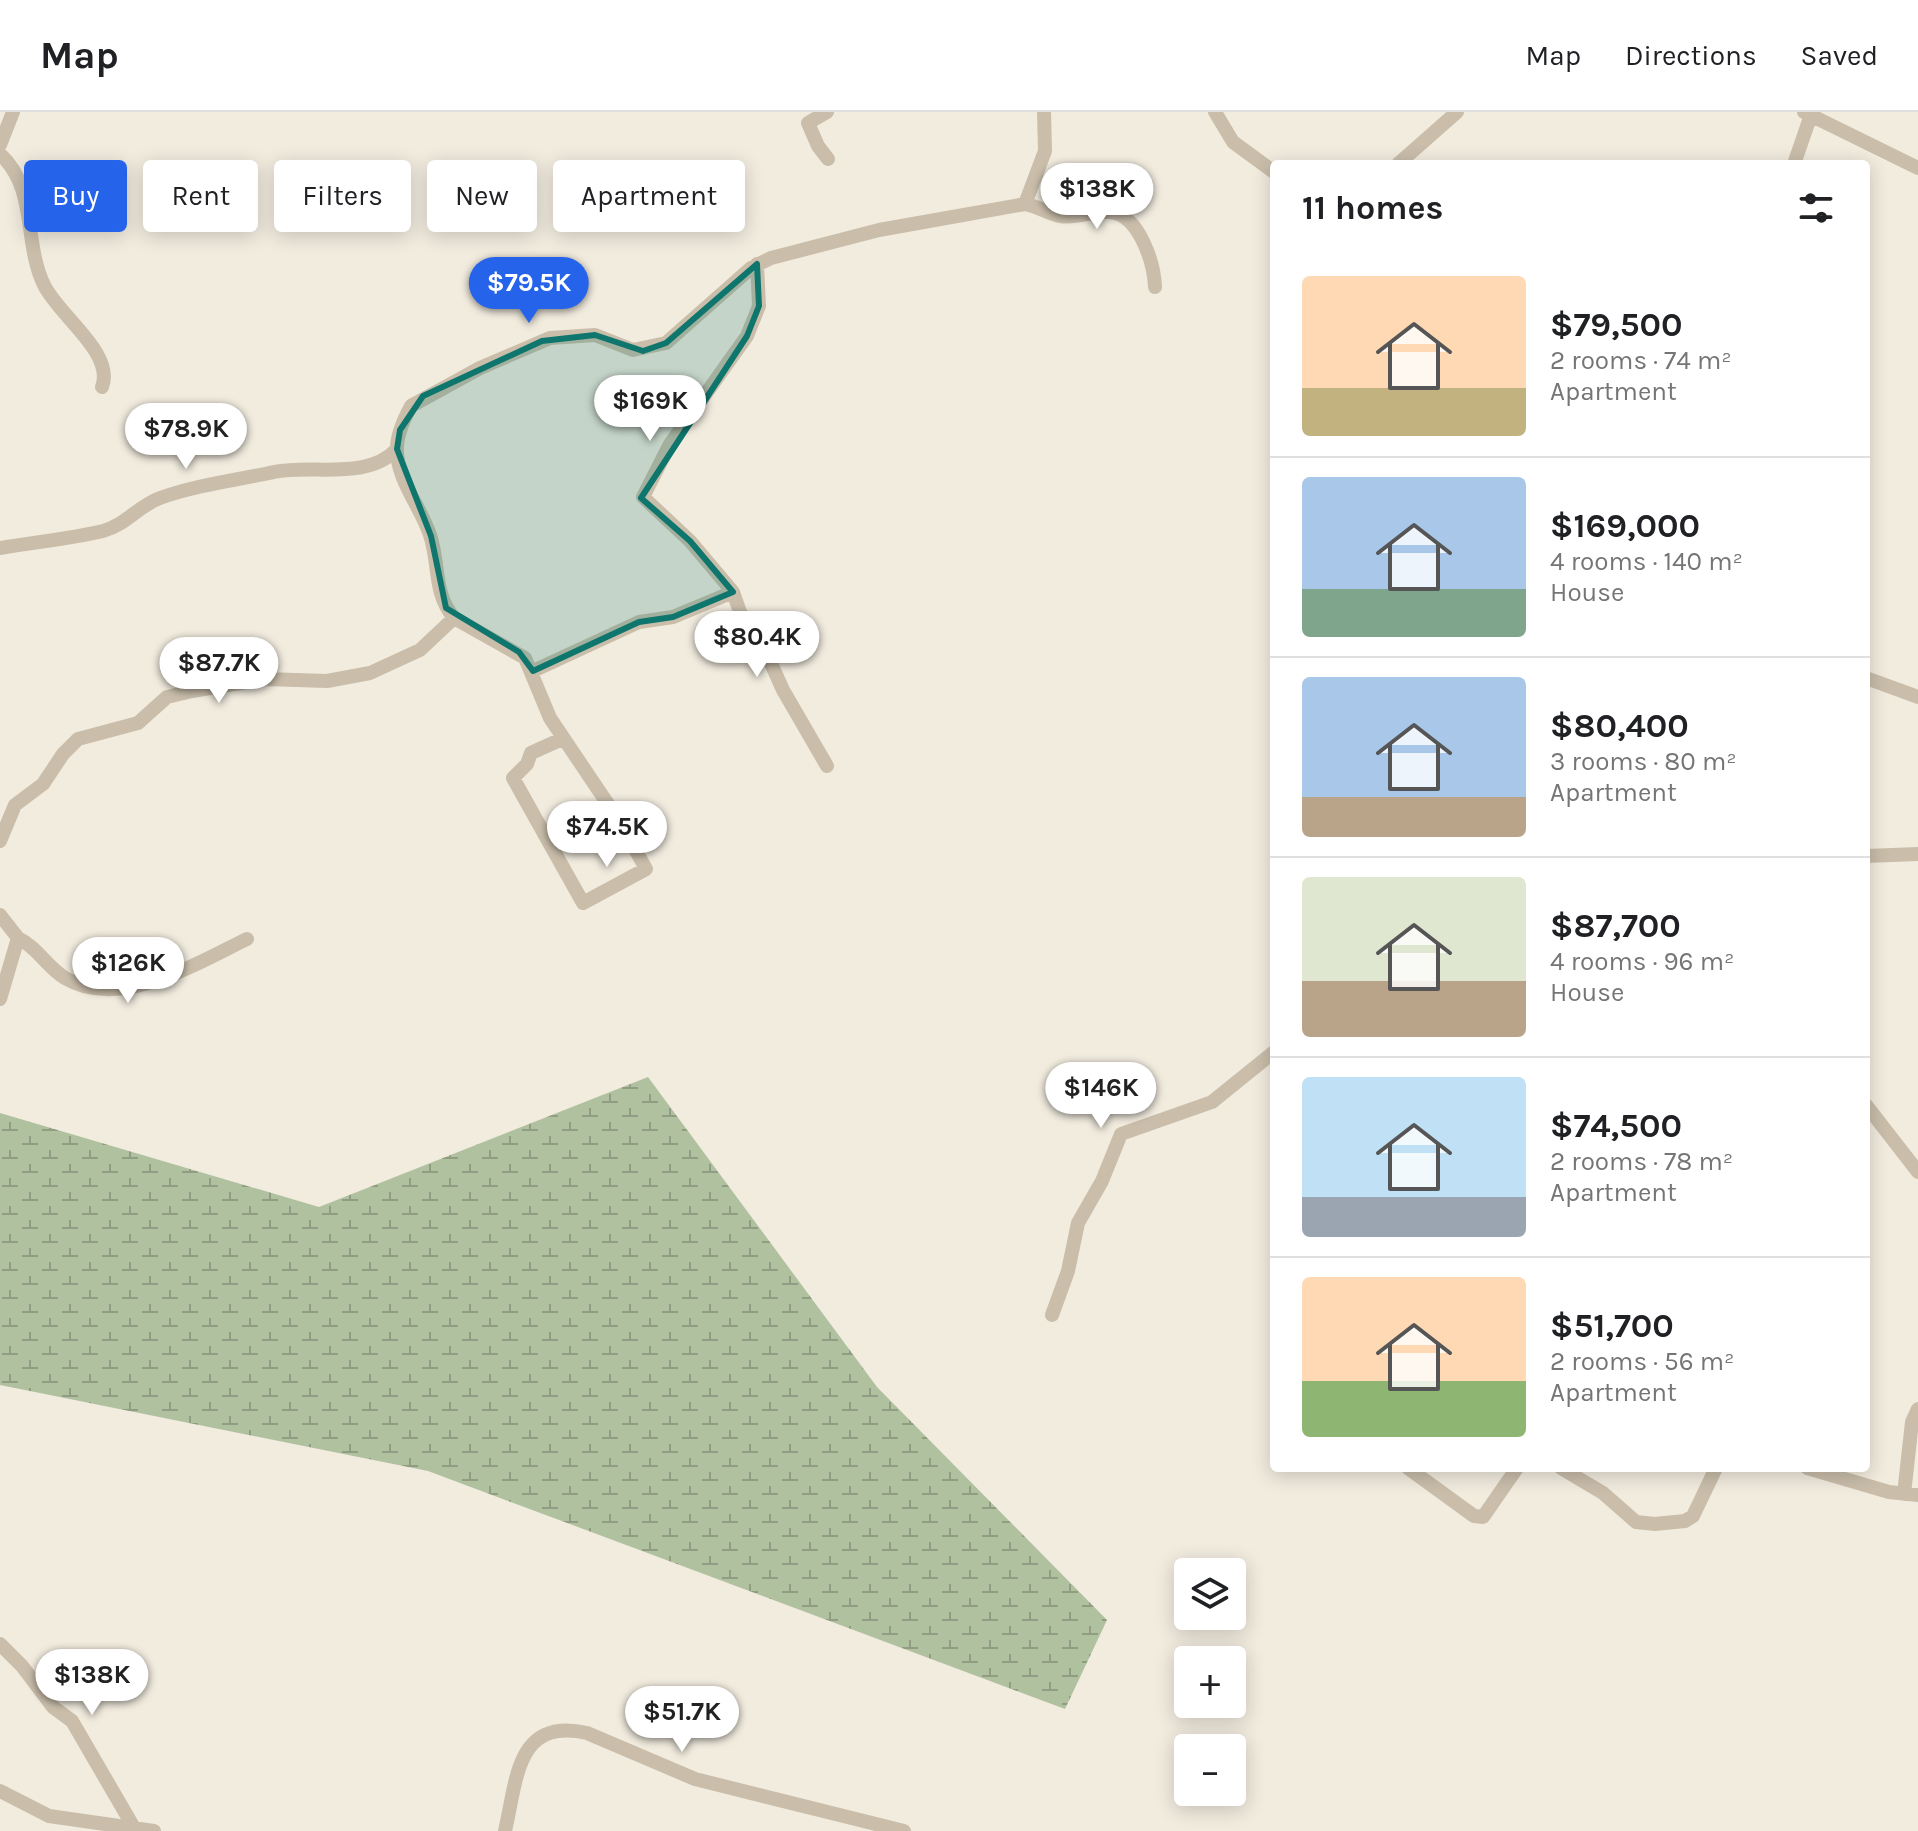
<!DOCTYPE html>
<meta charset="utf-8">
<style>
body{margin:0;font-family:Karla,sans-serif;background:#f6f6f6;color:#202124;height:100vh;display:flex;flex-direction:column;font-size:30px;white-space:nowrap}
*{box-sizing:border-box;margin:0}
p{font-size:26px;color:#757577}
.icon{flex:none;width:44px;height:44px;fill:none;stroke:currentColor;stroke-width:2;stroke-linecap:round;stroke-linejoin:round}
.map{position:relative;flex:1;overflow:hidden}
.sheet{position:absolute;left:1270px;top:48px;width:600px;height:1312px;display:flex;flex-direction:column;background:#fff;border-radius:8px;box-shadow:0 4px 20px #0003}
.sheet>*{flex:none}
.hud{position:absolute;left:24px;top:48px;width:760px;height:72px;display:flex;gap:16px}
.buttons{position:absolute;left:1174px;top:1446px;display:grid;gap:16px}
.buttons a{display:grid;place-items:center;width:72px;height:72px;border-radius:8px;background:#fff;box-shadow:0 4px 20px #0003;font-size:40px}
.price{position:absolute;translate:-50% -68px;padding:0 18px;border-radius:28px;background:#fff;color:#222;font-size:26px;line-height:52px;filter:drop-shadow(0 2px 4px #0008)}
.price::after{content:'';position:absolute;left:50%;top:48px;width:24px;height:18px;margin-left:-12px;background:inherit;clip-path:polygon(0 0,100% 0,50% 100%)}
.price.selected{background:#2563eb;color:#fff}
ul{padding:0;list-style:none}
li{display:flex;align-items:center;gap:24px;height:200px;padding:0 32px}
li+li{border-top:2px solid #e0e0e0}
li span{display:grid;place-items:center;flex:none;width:224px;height:160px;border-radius:8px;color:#555}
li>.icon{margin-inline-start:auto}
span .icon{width:96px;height:96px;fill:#fffc;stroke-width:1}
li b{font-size:34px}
h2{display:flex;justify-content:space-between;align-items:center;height:96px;padding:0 32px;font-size:34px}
.chip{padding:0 28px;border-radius:8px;background:#fff;box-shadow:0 4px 20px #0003;font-size:28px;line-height:72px}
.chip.selected{background:#2563eb;color:#fff}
header{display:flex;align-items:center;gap:48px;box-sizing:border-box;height:112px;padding:0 40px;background:#fff;border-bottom:2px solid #e0e0e0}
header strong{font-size:38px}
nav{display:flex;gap:44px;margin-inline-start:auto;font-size:28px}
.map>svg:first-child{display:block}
.wetland{fill:url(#wetland-marsh)}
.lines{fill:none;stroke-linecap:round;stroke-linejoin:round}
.minor{stroke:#cabeab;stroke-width:14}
.marked{fill:#0f766e;fill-opacity:0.2;stroke:#0f766e;stroke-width:6;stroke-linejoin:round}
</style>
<header>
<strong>Map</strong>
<nav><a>Map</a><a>Directions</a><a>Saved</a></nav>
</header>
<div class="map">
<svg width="1918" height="1719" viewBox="0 0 1918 1719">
<defs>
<pattern id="wetland-marsh" width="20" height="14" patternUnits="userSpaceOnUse" patternTransform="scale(2)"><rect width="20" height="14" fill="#b0c19f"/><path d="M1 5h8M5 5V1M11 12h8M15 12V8" fill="none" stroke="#909d82"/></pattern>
</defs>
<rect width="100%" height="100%" fill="#f2ecdf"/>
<!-- wetland -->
<path class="wetland" d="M648,965L877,1275L1107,1508L1065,1597L428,1359L0,1273V1001L319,1095Z"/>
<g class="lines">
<!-- minor -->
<path class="minor" d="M827,0L808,11L818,34L828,47
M1215,0L1233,30L1274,60
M1804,0L1918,56
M0,33L13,0
M0,42C38,77 23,130 44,173C59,204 115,241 102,275
M1398,52L1457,0
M1794,52L1812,0
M1025,92C1038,94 1048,102 1061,104C1077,107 1094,98 1110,100C1139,102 1154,151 1155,175
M757,152L759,194L747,224L670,332L643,385L690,429L733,480L740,500L764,536L783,578L827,654
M0,436C34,430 70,427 103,419C126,413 138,394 160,386C196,373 237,368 274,360C314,352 367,369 397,337
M533,559L639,510L673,505L733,480
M1866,566L1918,585
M562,627L531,641L527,652L513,666L583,791L646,757L622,713L550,606L525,546L454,506C433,481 440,453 430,423C421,395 396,367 397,336C397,322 404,307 411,294L480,256L550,226L595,223L633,238L666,231L751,156L771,146L879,118L1025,92L1045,39L1044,0
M0,729L15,693L43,672L63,642L78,627L138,611L167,585L192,579L265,567L327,569L370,561L420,538L454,506
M1866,744L1918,742
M0,803L18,826L0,887
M18,826C37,835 47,855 65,866C120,899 197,851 247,827
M1866,993L1918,1060
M1052,1203L1068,1159L1078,1111L1102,1069L1121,1022L1212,990L1274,940
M1408,1356L1474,1404L1483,1405L1517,1356
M1561,1356L1603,1381L1636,1410L1655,1412L1685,1409L1693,1404L1716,1356
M1807,1356L1889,1380L1918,1383
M1904,1382L1912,1310L1918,1297
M0,1532L22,1554L53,1595L72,1609L133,1714
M0,1679L49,1704L154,1719
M505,1719C517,1668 516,1605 587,1621L695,1667L904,1719"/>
</g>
<!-- marked area -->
<path class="marked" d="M757,152L759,194L747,224L641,386L690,429L733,480L673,505L639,510L533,559L519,540L446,496L431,424L397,337L400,318L423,284L542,229L595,223L643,239L666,231Z"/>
</svg>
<div class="buttons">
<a><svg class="icon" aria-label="layers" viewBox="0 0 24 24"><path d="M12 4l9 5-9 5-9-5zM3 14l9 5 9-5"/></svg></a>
<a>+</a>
<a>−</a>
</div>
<b class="price" style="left:1097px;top:119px">$138K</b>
<b class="price selected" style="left:529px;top:213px">$79.5K</b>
<b class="price" style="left:650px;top:331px">$169K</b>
<b class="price" style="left:186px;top:359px">$78.9K</b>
<b class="price" style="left:757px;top:567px">$80.4K</b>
<b class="price" style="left:219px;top:593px">$87.7K</b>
<b class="price" style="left:607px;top:757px">$74.5K</b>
<b class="price" style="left:128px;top:893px">$126K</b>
<b class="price" style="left:1101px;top:1018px">$146K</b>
<b class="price" style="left:92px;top:1605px">$138K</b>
<b class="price" style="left:682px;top:1642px">$51.7K</b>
<div class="hud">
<a class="chip selected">Buy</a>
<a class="chip">Rent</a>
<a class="chip">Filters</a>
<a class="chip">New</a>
<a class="chip">Apartment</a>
</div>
<section class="sheet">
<h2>11 homes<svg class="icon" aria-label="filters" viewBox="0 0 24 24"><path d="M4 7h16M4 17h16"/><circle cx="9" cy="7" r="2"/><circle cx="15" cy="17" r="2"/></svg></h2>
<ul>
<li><span style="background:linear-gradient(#ffd9b3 70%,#c2b280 0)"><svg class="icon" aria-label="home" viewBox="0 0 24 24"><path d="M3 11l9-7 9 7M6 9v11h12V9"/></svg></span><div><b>$79,500</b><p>2 rooms · 74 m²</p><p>Apartment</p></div></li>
<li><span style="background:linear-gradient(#a9c7e8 70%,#7fa58c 0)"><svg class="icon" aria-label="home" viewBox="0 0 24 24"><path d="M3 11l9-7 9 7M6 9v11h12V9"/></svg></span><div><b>$169,000</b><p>4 rooms · 140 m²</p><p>House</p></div></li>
<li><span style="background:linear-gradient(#a9c7e8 75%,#b9a48a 0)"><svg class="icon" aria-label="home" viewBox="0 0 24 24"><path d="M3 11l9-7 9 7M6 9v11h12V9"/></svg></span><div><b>$80,400</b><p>3 rooms · 80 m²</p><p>Apartment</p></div></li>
<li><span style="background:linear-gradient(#dfe7d0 65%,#b9a48a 0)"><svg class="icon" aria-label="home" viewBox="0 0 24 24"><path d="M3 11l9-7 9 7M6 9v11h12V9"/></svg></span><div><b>$87,700</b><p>4 rooms · 96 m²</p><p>House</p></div></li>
<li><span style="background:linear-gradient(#bfe0f5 75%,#9aa5b1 0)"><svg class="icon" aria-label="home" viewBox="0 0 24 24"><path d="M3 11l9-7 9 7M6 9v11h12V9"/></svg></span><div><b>$74,500</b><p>2 rooms · 78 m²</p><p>Apartment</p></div></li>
<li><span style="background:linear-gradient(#ffd9b3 65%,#8fb573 0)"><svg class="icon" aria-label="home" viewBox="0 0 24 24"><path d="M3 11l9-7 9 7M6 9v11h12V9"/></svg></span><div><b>$51,700</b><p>2 rooms · 56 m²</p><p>Apartment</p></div></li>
</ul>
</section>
</div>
